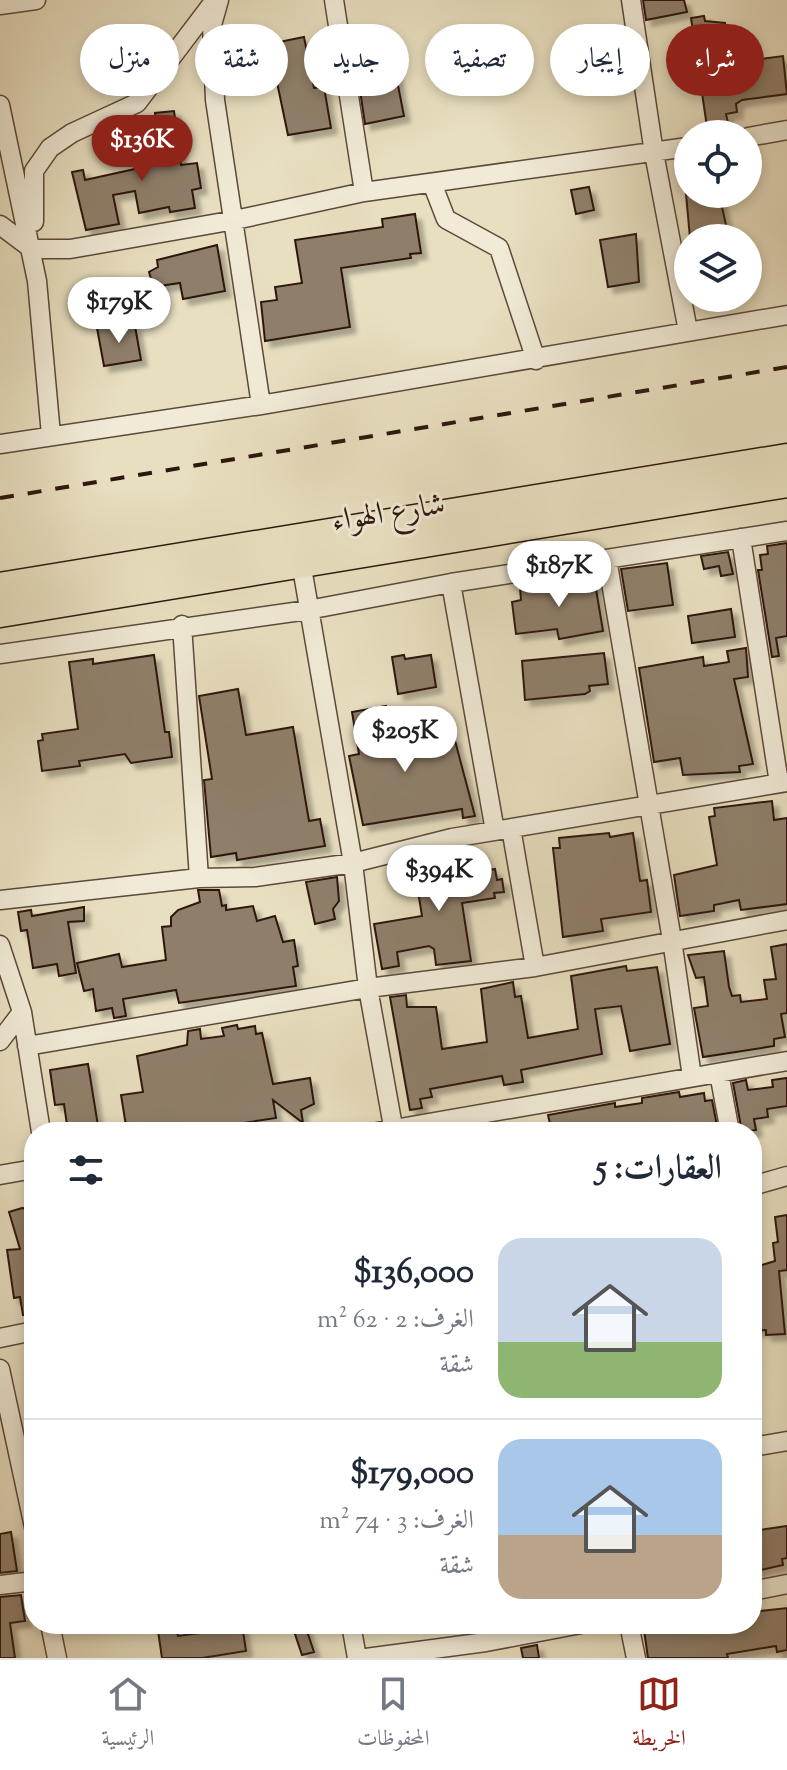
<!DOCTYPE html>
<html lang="ar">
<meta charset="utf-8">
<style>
body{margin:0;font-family:"Sorts Mill Goudy",Amiri,serif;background:#f6f6f7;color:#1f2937;direction:rtl;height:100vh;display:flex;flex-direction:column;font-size:30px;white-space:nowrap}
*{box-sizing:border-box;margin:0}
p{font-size:26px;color:#747a83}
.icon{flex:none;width:44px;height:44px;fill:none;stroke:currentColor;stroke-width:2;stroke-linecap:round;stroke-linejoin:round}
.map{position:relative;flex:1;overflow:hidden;direction:ltr}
.details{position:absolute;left:24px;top:1122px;width:738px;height:512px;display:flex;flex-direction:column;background:#fff;border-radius:32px;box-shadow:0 4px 12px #0003;direction:rtl}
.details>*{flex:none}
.top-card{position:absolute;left:24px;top:24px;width:740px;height:72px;direction:rtl;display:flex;gap:16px}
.tools{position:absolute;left:674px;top:120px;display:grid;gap:16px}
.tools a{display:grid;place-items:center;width:88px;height:88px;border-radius:50%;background:#fff;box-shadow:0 4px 12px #0003;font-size:40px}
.price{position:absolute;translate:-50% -68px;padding:0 18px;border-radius:28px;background:#fff;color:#222;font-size:26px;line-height:52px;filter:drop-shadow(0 2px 4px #0008)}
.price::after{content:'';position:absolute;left:50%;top:48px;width:24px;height:18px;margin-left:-12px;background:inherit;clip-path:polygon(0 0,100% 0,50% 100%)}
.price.active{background:#8f2418;color:#fff}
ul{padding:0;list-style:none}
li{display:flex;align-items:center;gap:24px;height:200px;padding:0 40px}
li+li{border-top:2px solid #e0e1e3}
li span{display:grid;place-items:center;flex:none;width:224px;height:160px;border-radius:24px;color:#555}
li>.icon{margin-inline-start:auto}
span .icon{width:96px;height:96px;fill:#fffc;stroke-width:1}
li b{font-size:34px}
h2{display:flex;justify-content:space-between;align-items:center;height:96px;padding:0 40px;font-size:34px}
.pill{padding:0 28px;border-radius:36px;background:#fff;box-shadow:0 4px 12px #0003;font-size:28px;line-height:72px}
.pill.active{background:#8f2418;color:#fff}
.tab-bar{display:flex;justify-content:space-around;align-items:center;height:112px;border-top:2px solid #e0e1e3;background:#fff;font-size:22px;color:#747a83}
.tab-bar a{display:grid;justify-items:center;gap:4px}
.tab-bar .active{color:#8f2418}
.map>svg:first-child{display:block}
.building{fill:#8f7f6b;stroke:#2e170e;stroke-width:2;filter:url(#shadow)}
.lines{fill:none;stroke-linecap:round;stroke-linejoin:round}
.minor-casing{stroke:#5c493a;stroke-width:21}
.trunk-casing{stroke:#2e170e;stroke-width:33}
.minor{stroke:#f0ead6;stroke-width:18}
.trunk{stroke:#e8dfc0;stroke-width:30}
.rail{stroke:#2e170e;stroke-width:4;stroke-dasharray:14 14;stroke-linecap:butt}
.labels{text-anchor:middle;stroke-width:6;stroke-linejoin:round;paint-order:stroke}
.street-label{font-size:32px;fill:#2e170e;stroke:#f0ead6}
</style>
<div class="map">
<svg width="787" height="1658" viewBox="0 0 787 1658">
<defs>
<filter id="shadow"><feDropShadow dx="6" dy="6" stdDeviation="2" flood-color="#0004"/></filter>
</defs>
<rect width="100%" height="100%" fill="#e8dfc0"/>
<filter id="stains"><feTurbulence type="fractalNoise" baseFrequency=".0025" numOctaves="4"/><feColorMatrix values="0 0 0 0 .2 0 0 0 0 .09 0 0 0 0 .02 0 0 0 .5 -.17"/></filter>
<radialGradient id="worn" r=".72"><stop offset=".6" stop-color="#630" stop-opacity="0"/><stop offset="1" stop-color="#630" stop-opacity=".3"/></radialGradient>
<!-- building -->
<path class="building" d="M643,0H684L687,12L646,20Z
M704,16L705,21L725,23L726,32L732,31L737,62L783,56L787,94L742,100L736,104L737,112L726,114L728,123L707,127L691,18Z
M304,37L314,88L324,87L331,128L288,135L269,44Z
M468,53L470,65L450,69L448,56Z
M395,70L404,116L365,124L358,77Z
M174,111L181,165L197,163L201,188L192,190L195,208L170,212L169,207L139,213L135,191L113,195L119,224L86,230L72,172L83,170L85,180L162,163L155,113Z
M589,187L594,210L576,214L571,190Z
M686,194H719L729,238H690Z
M415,214L421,253L410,254L411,258L341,268L350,327L265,341L261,302L277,300L275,287L302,283L295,240L383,227L382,219Z
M636,234L639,282L608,287L600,240Z
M217,245L225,291L183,299L180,283L153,287L154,296L140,299L137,282L151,279L149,272L158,267L157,260Z
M115,325L116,329L135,326L141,360L104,366L97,328Z
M787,543V636L776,638L779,656L772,657L758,570H762L760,555L768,554L767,546Z
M728,552L733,574L721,576L719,566L704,569L701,556Z
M667,563L673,605L628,611L621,569Z
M594,577L603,631L559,639L557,629L516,634L512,602L521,600L520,588H544Z
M731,609L735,637L692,643L688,616Z
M746,648L748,677L734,679L753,764L739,766L740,772L683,775L680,758L654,762L639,668L703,657L704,666L729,662L727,651Z
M604,653L608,684L589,686L590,691L585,694L525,700L522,661Z
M154,655L165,732H169L172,757L131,763L125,754L79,761L80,766L42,771L38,741L43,740L42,734L78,729L69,662L93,659V664Z
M404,655L405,659L431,655L436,687L398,694L392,657Z
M238,689L246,735L293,727L309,821L320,819L325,846L237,860L236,853L211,857L204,780L212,779L199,696Z
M386,706L393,748L454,737L475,816L463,818L462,809L363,825L349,756L359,754L352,712Z
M772,801L774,820L787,818V904L741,910L739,900L714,905V911L680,916L674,875L717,865L709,817L715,816L714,808Z
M609,833L610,837L633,833L640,881L647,880L651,912L601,919L603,931L563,937L553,848H560L559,838Z
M435,855L437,863L446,862L447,866L480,861L482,871L495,869L497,880L502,879L504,892L494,893L495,898L462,903L471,961L436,965L434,949L429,946L397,952L399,966L382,969L374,924L422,916L418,891L423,890L417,859Z
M337,877L339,901L333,909L335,919L315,924L306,882Z
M198,890H219L222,906L226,905V910L253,906L257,921L275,916L283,942L294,940L298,966L293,967L296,986L179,1003L176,990L123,999L126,1016L114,1018L112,1008L96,1011L93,989L84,991L77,963L119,954L122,967L166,960L162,927L171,926V917L178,910L200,902Z
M84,907V921L68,922L76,973L59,976L57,964L33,968L27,930L21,931L18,912L31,910L32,916Z
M787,944V1013L781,1014L785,1037L774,1039V1046L703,1057L694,1008L708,1006L704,977L696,978L688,955L724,951L729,987L732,996L740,995L741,1002L767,999L764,980L776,979L771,947Z
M626,966L627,971L657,967L670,1044L630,1051L621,1006L595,1009L602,1054L521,1070L523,1082L504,1085L502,1076L430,1089L432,1097L420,1099L422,1108L410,1110L390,997L406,995L407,1007H436L442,1049L487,1042L481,989L513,982L515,997L521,996L528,1038L578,1029L571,976Z
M237,1025L238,1029L255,1026L256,1034L262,1033L273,1084L310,1078L314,1104L301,1110L303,1123L273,1100L276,1118L217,1127L218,1132H127L121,1095L143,1092L137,1056L187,1045L188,1031L200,1029L201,1039L224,1036L222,1028Z
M88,1064L99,1132H68L64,1104L55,1105L50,1070Z
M787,1078V1106L767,1109L768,1117L754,1119L756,1130L742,1132L733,1083L746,1080L748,1090L773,1087L772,1080Z
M679,1092L680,1097L704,1093L705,1101L712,1100L718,1131L552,1132L548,1115L615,1103V1107L642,1103V1098Z
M22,1208L34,1209V1224L27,1226L34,1251V1313L23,1315L20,1297L14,1298L7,1250L20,1249L9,1212Z
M787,1215V1270L779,1271L785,1334L766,1335V1330L754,1331L752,1325V1268L775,1261L773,1243L778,1242L775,1217Z
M787,1526V1558L782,1559L783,1565L752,1572V1531Z
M11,1532L17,1571L0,1573V1534Z
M21,1595L25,1621L10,1623L15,1658H0V1597Z
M787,1608V1650L777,1652L776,1646L727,1654L728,1658H648L644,1630L679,1624H752V1612Z
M157,1624H175L178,1636L201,1633L200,1624H242L246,1651L202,1658H162Z
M305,1625L314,1652L302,1655L294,1631Z
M537,1645L539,1658H523L521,1648Z"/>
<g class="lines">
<!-- minor casing -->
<g class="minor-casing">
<path id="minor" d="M219,0L212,25L215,100L261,405
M334,0L364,192
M631,0L654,153L688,331
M0,5L36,0
M0,105L37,281L51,435
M748,137L787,130
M432,183L446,219L499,248L536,360
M34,222V171L50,148L72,133L137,103L215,0
M0,225L32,249H70L235,220L364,192L688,147
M0,444L261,405L787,315
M741,538L779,783
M607,559L672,940L692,1077
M301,562L353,863L368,988L394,1132
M451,583L495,831
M182,625L199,878
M0,654L308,610L451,583L787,531
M511,828L535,967
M0,900L199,878L255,877L353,863L452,838L787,782
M0,945L22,1012L41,1132
M0,1041L22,1012
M27,1046L368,988L535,967L787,920
M719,1073L730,1132
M377,1132L787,1061
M0,1175L34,1169
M752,1186L787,1176
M0,1338L34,1331
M0,1369L34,1527
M752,1447L787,1441
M0,1585L34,1581
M752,1591L787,1584
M50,1624L57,1658
M351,1624L357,1658
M629,1624L636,1658
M366,1658L486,1642L581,1624"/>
</g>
<!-- trunk casing -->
<g class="trunk-casing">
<path id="trunk" d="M0,588L787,459
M0,612L787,482"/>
</g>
<!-- minor -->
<use href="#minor" class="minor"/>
<!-- trunk -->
<use href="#trunk" class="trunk"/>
<!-- rail -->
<path class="rail" d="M0,498L787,367"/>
</g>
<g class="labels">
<!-- street labels -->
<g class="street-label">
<text transform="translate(388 511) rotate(-9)" y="11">شارع الهواء</text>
</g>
</g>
<rect width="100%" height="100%" filter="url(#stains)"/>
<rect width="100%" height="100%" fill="url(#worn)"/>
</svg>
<div class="tools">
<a><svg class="icon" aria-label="locate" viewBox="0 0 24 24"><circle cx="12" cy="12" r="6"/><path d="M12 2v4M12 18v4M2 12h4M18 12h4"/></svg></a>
<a><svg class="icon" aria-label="layers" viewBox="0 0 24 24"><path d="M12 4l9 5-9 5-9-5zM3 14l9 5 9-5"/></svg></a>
</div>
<b class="price active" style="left:142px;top:183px">$136K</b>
<b class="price" style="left:119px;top:345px">$179K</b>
<b class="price" style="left:559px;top:609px">$187K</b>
<b class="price" style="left:405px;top:774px">$205K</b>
<b class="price" style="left:439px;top:913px">$394K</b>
<div class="top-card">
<a class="pill active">شراء</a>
<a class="pill">إيجار</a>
<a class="pill">تصفية</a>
<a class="pill">جديد</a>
<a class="pill">شقة</a>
<a class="pill">منزل</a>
</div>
<section class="details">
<h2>العقارات: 5<svg class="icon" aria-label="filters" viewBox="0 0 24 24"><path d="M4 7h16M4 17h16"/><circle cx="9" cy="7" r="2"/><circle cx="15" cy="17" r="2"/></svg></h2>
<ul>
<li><span style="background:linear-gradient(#c9d6e8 65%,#8fb573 0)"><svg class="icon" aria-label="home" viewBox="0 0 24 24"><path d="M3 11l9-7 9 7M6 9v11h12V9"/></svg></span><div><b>$136,000</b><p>الغرف: 2 · 62 m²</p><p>شقة</p></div></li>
<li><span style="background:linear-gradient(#a9c7e8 60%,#b9a48a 0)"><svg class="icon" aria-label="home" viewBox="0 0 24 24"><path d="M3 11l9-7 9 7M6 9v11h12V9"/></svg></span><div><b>$179,000</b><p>الغرف: 3 · 74 m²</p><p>شقة</p></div></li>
</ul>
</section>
</div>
<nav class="tab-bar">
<a class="active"><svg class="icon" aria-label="map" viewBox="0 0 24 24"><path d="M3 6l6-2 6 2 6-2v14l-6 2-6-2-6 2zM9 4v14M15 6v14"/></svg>الخريطة</a>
<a><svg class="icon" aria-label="saved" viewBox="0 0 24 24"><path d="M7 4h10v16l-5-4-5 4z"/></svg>المحفوظات</a>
<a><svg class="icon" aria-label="home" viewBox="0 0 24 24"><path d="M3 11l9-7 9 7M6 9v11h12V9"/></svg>الرئيسية</a>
</nav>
